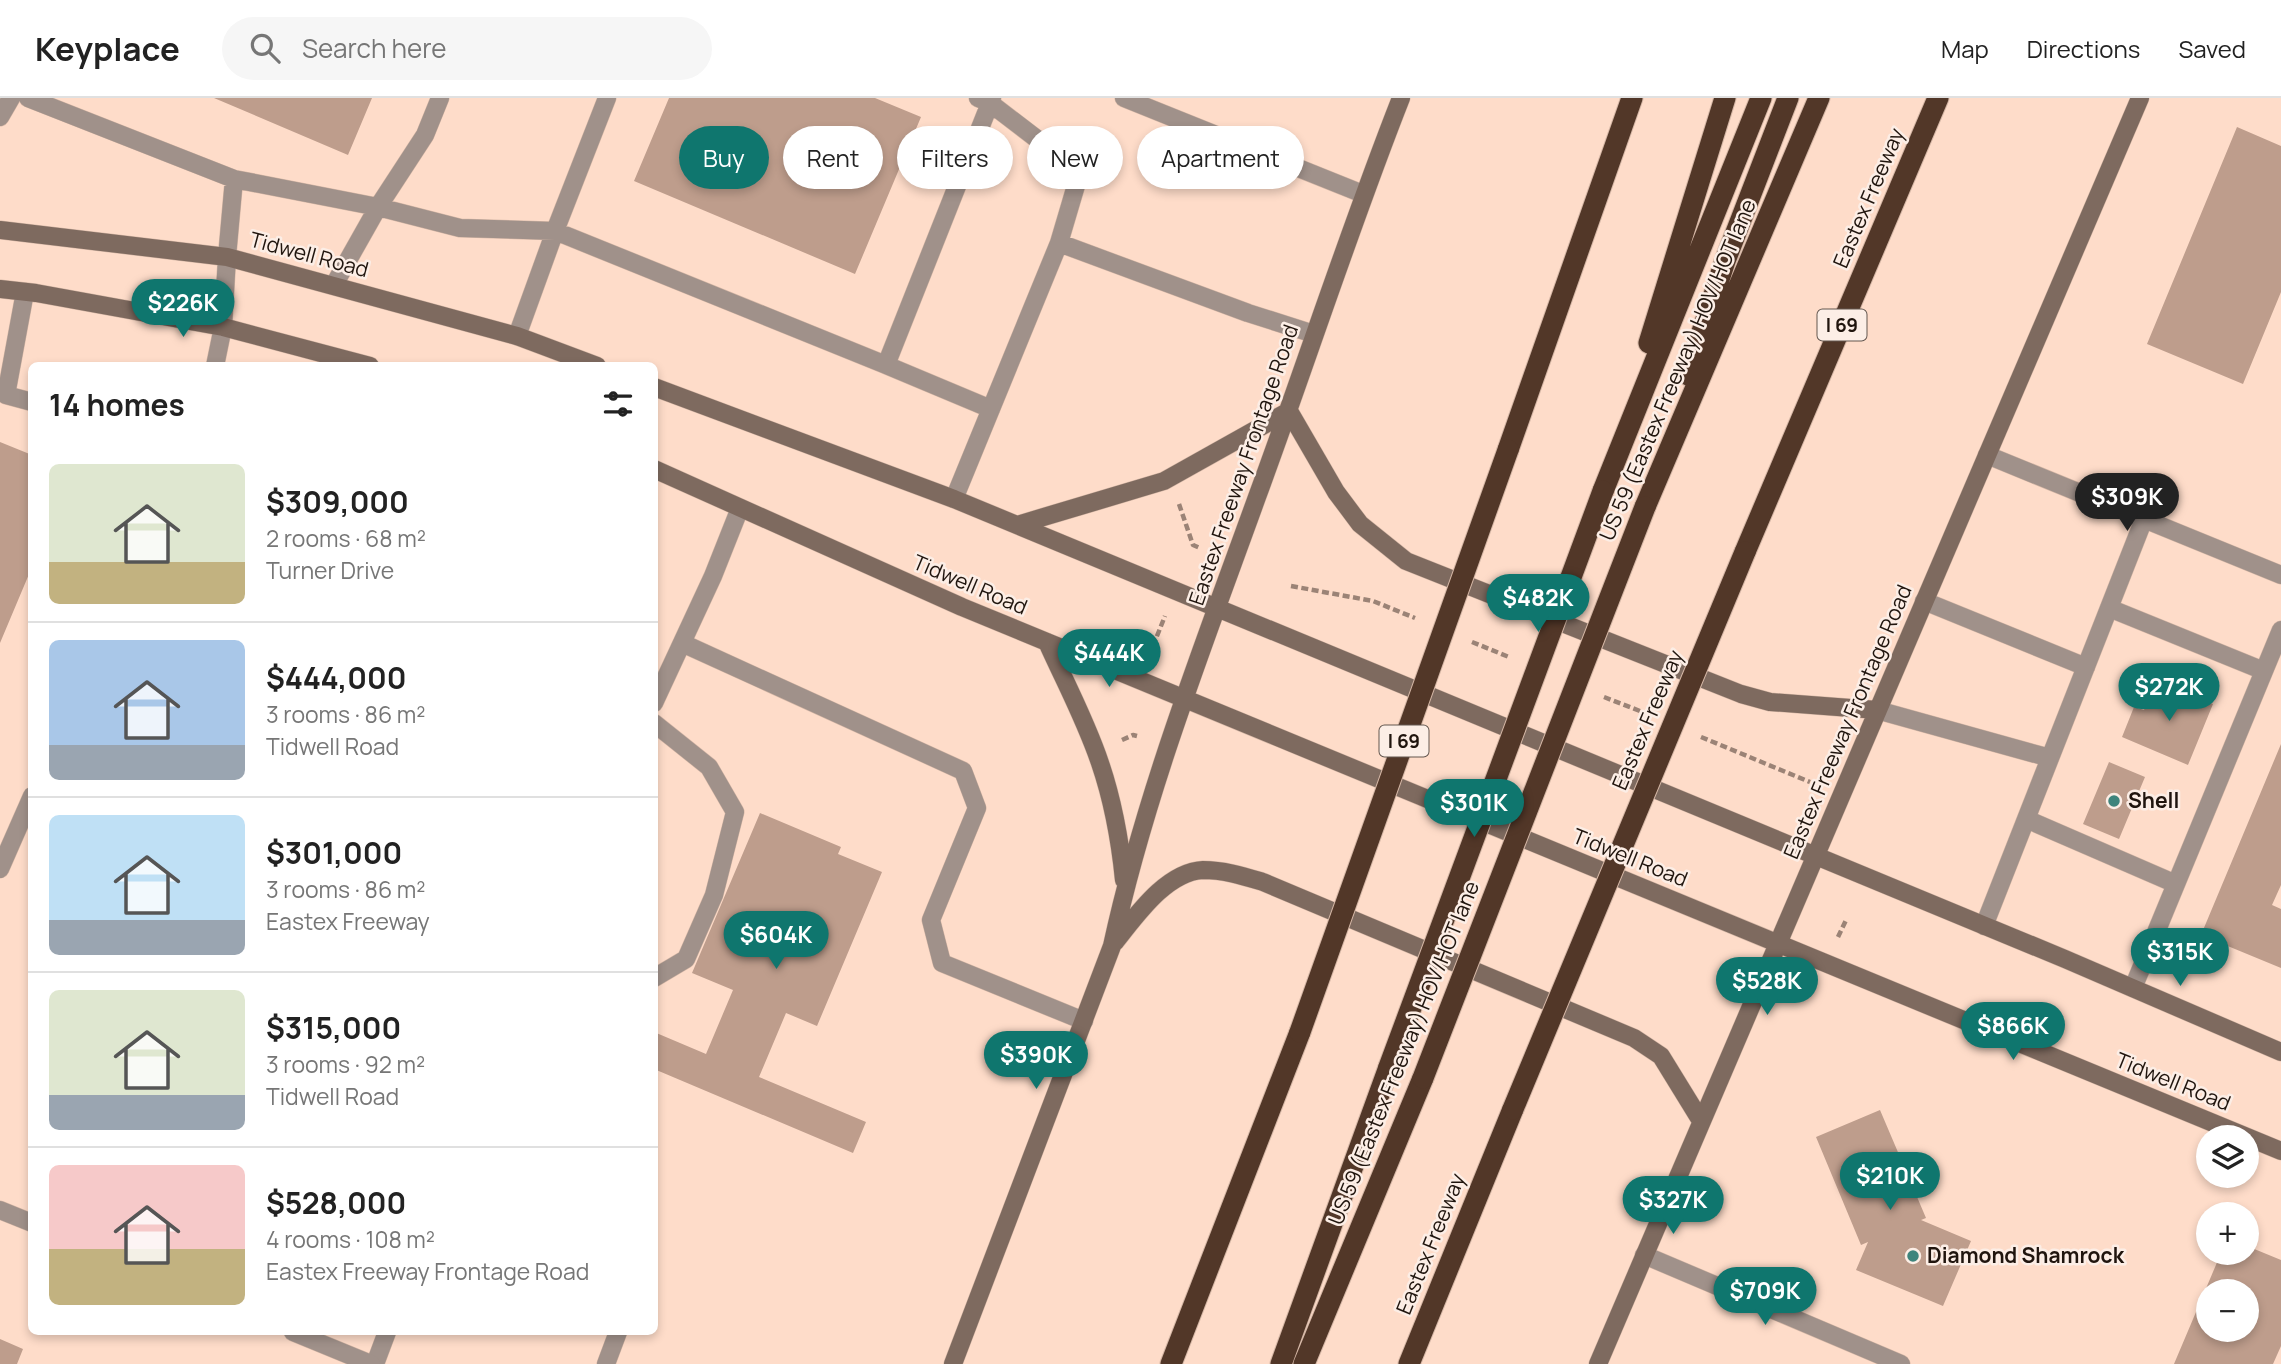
<!DOCTYPE html>
<meta charset="utf-8">
<style>
body{margin:0;font-family:Manrope,sans-serif;background:#f6f6f6;color:#222;height:100vh;display:flex;flex-direction:column;font-size:26px;white-space:nowrap}
*{box-sizing:border-box;margin:0}
p{font-size:23px;color:#767676}
.icon{flex:none;width:38px;height:38px;fill:none;stroke:currentColor;stroke-width:2;stroke-linecap:round;stroke-linejoin:round}
.map{position:relative;flex:1;overflow:hidden}
.drawer{position:absolute;left:28px;top:264px;width:630px;height:973px;display:flex;flex-direction:column;background:#fff;border-radius:10px;box-shadow:0 4px 10px #0003}
.drawer>*{flex:none}
.hud{position:absolute;left:679px;top:28px;width:665px;height:63px;display:flex;gap:14px}
.buttons{position:absolute;left:2196px;top:1027px;display:grid;gap:14px}
.buttons a{display:grid;place-items:center;width:63px;height:63px;border-radius:50%;background:#fff;box-shadow:0 4px 10px #0003;font-size:35px}
.price{position:absolute;translate:-50% -60px;padding:0 16px;border-radius:24px;background:#0f766e;color:#fff;font-size:23px;line-height:46px;filter:drop-shadow(0 2px 4px #0008)}
.price::after{content:'';position:absolute;left:50%;top:42px;width:21px;height:16px;margin-left:-10px;background:inherit;clip-path:polygon(0 0,100% 0,50% 100%)}
.price.current{background:#222;color:#fff}
ul{padding:0;list-style:none}
li{display:flex;align-items:center;gap:21px;height:175px;padding:0 21px}
li+li{border-top:2px solid #e0e0e0}
li span{display:grid;place-items:center;flex:none;width:196px;height:140px;border-radius:10px;color:#555}
li>.icon{margin-inline-start:auto}
span .icon{width:84px;height:84px;fill:#fffc;stroke-width:1}
li b{font-size:30px}
h2{display:flex;justify-content:space-between;align-items:center;height:84px;padding:0 21px;font-size:30px}
.chip{padding:0 24px;border-radius:32px;background:#fff;box-shadow:0 4px 10px #0003;font-size:24px;line-height:63px}
.chip.current{background:#0f766e;color:#fff}
header{display:flex;align-items:center;gap:42px;box-sizing:border-box;height:98px;padding:0 35px;background:#fff;border-bottom:2px solid #e0e0e0}
header strong{font-size:33px}
nav{display:flex;gap:38px;margin-inline-start:auto;font-size:24px}
.search{width:490px;height:63px;background:#f6f6f6;display:flex;align-items:center;gap:18px;box-sizing:border-box;padding:0 24px;border-radius:38px;color:#767676;font-size:26px}
.map>svg:first-child{display:block}
.building{fill:#be9d8c;fill-rule:evenodd}
.lines{fill:none;stroke-linecap:round;stroke-linejoin:round}
.service-casing{stroke:#d6b8a7;stroke-width:19}
.minor-casing{stroke:#d6b8a7;stroke-width:19}
.secondary-casing{stroke:#d6b8a7;stroke-width:19}
.motorway-casing{stroke:#d6b8a7;stroke-width:23}
.path{stroke:#9b8376;stroke-width:4.5;stroke-dasharray:7 3.5;stroke-linecap:butt}
.service{stroke:#a0918a;stroke-width:18}
.minor{stroke:#a0918a;stroke-width:18}
.secondary{stroke:#7e6a5f;stroke-width:18}
.motorway{stroke:#523728;stroke-width:21}
.motorway-bridge-casing{stroke:#d6b8a7;stroke-width:23;stroke-linecap:butt}
.motorway-bridge{stroke:#523728;stroke-width:21}
.poi-dot{fill:#3e847c;stroke:#fceee6;stroke-width:2.5}
.labels{text-anchor:middle;stroke-width:5;stroke-linejoin:round;paint-order:stroke}
.shield{fill:#fceee6;stroke:#62564f;stroke-width:2}
.shield-label{font-size:19px;font-weight:bold;fill:#20150e}
.street-label{font-size:21px;fill:#20150e;stroke:#fceee6}
.poi-label{font-size:21px;font-weight:bold;fill:#20150e;stroke:#fceee6;text-anchor:start}
</style>
<header>
<strong>Keyplace</strong>
<div class="search"><svg class="icon" aria-label="search" viewBox="0 0 24 24"><circle cx="10" cy="10" r="6"/><path d="M15 15l6 6"/></svg>Search here</div>
<nav><a>Map</a><a>Directions</a><a>Saved</a></nav>
</header>
<div class="map">
<svg width="2281" height="1266" viewBox="0 0 2281 1266">
<rect width="100%" height="100%" fill="#fedcc9"/>
<!-- building -->
<path class="building" d="M214,0H372L348,57Z
M669,0H875L921,19L855,176L634,83Z
M2237,29L2281,48V194L2243,286L2147,246Z
M0,344L32,357V469L0,545Z
M2156,582L2213,606L2188,667L2122,639L2134,609L2144,612Z
M2281,646V787L2272,807L2281,811V870L2201,837Z
M2109,664L2145,679L2119,741L2083,726Z
M760,715L841,749L838,756L882,774L817,928L786,915L759,979L866,1024L853,1055L654,971V934L706,956L733,892L692,875Z
M1880,1012L1926,1120L1921,1122L1971,1143L1943,1208L1856,1172L1868,1144L1861,1147L1816,1039Z
M2247,1148L2281,1162V1248L2273,1266H2174L2221,1155H2247ZM2208,1194H2247V1232H2208Z
M0,1241L23,1251L17,1266H0Z"/>
<g class="lines">
<!-- service casing -->
<g class="service-casing">
<path id="service" d="M28,0L234,81L378,109L425,37L440,0
M978,0L990,5L1080,74L1059,145
M0,19L11,0
M227,159L234,81
M334,187L378,109L460,130L555,133L607,0
M25,194L6,297L32,304
M517,238L555,133L886,267
M991,311L886,267L992,0
M954,401L1059,145L1248,215L1314,236
M1924,503L2086,569
M2109,510L2264,573
M682,545L963,673L977,710L931,822L942,865L1084,923
M654,605L713,478L740,410
M1877,612L2050,660
M654,625L709,669L735,714L714,797L686,861L654,880
M2026,721L2176,786
M1984,828L2144,421
M2133,890L2281,532
M375,1266L387,1234
M606,1266L618,1234"/>
</g>
<!-- minor casing -->
<g class="minor-casing">
<path id="minor" d="M1124,0L1363,96
M215,268L223,229L227,159
M1987,357L2281,477
M0,771L32,698
M0,1112L32,1125
M1644,1157L1901,1266
M293,1234L371,1266"/>
</g>
<!-- secondary casing -->
<g class="secondary-casing">
<path id="secondary" d="M0,132L227,159L517,238L597,268
M0,191L36,195L223,229L370,268
M654,289L954,401L2065,861L2281,954
M1289,313L1336,394L1360,426L1406,463L1741,596L1770,604L1877,612
M654,371L962,509L2281,1053
M1017,427L1164,383L1289,313
M1047,544C1065,584 1086,623 1100,665C1113,703 1120,742 1124,782
M1115,844C1136,818 1166,774 1203,772C1224,772 1243,778 1263,784L1634,940L1661,958L1701,1023
M953,1266L1112,848C1145,696 1204,546 1257,399C1306,266 1349,132 1401,0
M1598,1266L2140,0"/>
</g>
<!-- motorway casing -->
<g class="motorway-casing">
<path id="motorway" d="M1649,245L1725,0
M1688,277L1725,163L1788,0
M1508,352L1632,0
M1603,393L1761,0
M1645,409L1819,0
M1745,454L1938,0
M1171,1266L1300,934
M1281,1266L1389,969
M1304,1266L1423,980
M1409,1266L1513,1011"/>
</g>
<!-- path -->
<path class="path" d="M1179,406L1193,447L1200,450
M1291,488L1373,503L1415,520
M1472,544L1509,559
M1153,548L1165,518
M1604,599L1645,615
M1701,639L1810,684
M1122,642L1133,637L1137,638
M1838,839L1847,820"/>
<!-- service -->
<use href="#service" class="service"/>
<!-- minor -->
<use href="#minor" class="minor"/>
<!-- secondary -->
<use href="#secondary" class="secondary"/>
<!-- motorway -->
<use href="#motorway" class="motorway"/>
<!-- motorway-bridge casing -->
<g class="motorway-bridge-casing">
<path id="motorway-bridge" d="M1300,934L1508,352
M1389,969L1603,393
M1423,980L1645,409
M1513,1011L1745,454"/>
</g>
<!-- motorway-bridge -->
<use href="#motorway-bridge" class="motorway-bridge"/>
</g>
<!-- markers -->
<g class="poi-dot">
<circle cx="2114" cy="703" r="7"/>
<circle cx="1913" cy="1158" r="7"/>
</g>
<g class="labels">
<!-- shield labels -->
<g class="shield">
<rect x="1817.5" y="211.5" width="49" height="31" rx="5"/>
<rect x="1379.5" y="627.5" width="49" height="31" rx="5"/>
</g>
<g class="shield-label">
<text x="1842" y="234">I 69</text>
<text x="1404" y="650">I 69</text>
</g>
<!-- street labels -->
<g class="street-label">
<text transform="translate(1869 100) rotate(-67)" y="7">Eastex Freeway</text>
<text transform="translate(309 157) rotate(15)" y="7">Tidwell Road</text>
<text transform="translate(1678 272) rotate(-67)" y="7">US 59 (Eastex Freeway) HOV/HOT lane</text>
<text transform="translate(1244 367) rotate(-71)" y="7">Eastex Freeway Frontage Road</text>
<text transform="translate(970 487) rotate(23)" y="7">Tidwell Road</text>
<text transform="translate(1648 622) rotate(-67)" y="7">Eastex Freeway</text>
<text transform="translate(1848 624) rotate(-67)" y="7">Eastex Freeway Frontage Road</text>
<text transform="translate(1630 760) rotate(22)" y="7">Tidwell Road</text>
<text transform="translate(1404 955) rotate(-68)" y="7">US 59 (Eastex Freeway) HOV/HOT lane</text>
<text transform="translate(2173 984) rotate(22)" y="7">Tidwell Road</text>
<text transform="translate(1431 1146) rotate(-68)" y="7">Eastex Freeway</text>
</g>
<!-- poi labels -->
<g class="poi-label">
<text x="2128" y="710">Shell</text>
<text x="1927" y="1165">Diamond Shamrock</text>
</g>
</g>
</svg>
<div class="buttons">
<a><svg class="icon" aria-label="layers" viewBox="0 0 24 24"><path d="M12 4l9 5-9 5-9-5zM3 14l9 5 9-5"/></svg></a>
<a>+</a>
<a>−</a>
</div>
<b class="price" style="left:183px;top:241px">$226K</b>
<b class="price current" style="left:2127px;top:435px">$309K</b>
<b class="price" style="left:1538px;top:536px">$482K</b>
<b class="price" style="left:1109px;top:591px">$444K</b>
<b class="price" style="left:2169px;top:625px">$272K</b>
<b class="price" style="left:1474px;top:741px">$301K</b>
<b class="price" style="left:776px;top:873px">$604K</b>
<b class="price" style="left:2180px;top:890px">$315K</b>
<b class="price" style="left:1767px;top:919px">$528K</b>
<b class="price" style="left:2013px;top:964px">$866K</b>
<b class="price" style="left:1036px;top:993px">$390K</b>
<b class="price" style="left:1890px;top:1114px">$210K</b>
<b class="price" style="left:1673px;top:1138px">$327K</b>
<b class="price" style="left:1765px;top:1229px">$709K</b>
<div class="hud">
<a class="chip current">Buy</a>
<a class="chip">Rent</a>
<a class="chip">Filters</a>
<a class="chip">New</a>
<a class="chip">Apartment</a>
</div>
<section class="drawer">
<h2>14 homes<svg class="icon" aria-label="filters" viewBox="0 0 24 24"><path d="M4 7h16M4 17h16"/><circle cx="9" cy="7" r="2"/><circle cx="15" cy="17" r="2"/></svg></h2>
<ul>
<li><span style="background:linear-gradient(#dfe7d0 70%,#c2b280 0)"><svg class="icon" aria-label="home" viewBox="0 0 24 24"><path d="M3 11l9-7 9 7M6 9v11h12V9"/></svg></span><div><b>$309,000</b><p>2 rooms · 68 m²</p><p>Turner Drive</p></div></li>
<li><span style="background:linear-gradient(#a9c7e8 75%,#9aa5b1 0)"><svg class="icon" aria-label="home" viewBox="0 0 24 24"><path d="M3 11l9-7 9 7M6 9v11h12V9"/></svg></span><div><b>$444,000</b><p>3 rooms · 86 m²</p><p>Tidwell Road</p></div></li>
<li><span style="background:linear-gradient(#bfe0f5 75%,#9aa5b1 0)"><svg class="icon" aria-label="home" viewBox="0 0 24 24"><path d="M3 11l9-7 9 7M6 9v11h12V9"/></svg></span><div><b>$301,000</b><p>3 rooms · 86 m²</p><p>Eastex Freeway</p></div></li>
<li><span style="background:linear-gradient(#dfe7d0 75%,#9aa5b1 0)"><svg class="icon" aria-label="home" viewBox="0 0 24 24"><path d="M3 11l9-7 9 7M6 9v11h12V9"/></svg></span><div><b>$315,000</b><p>3 rooms · 92 m²</p><p>Tidwell Road</p></div></li>
<li><span style="background:linear-gradient(#f6c9c9 60%,#c2b280 0)"><svg class="icon" aria-label="home" viewBox="0 0 24 24"><path d="M3 11l9-7 9 7M6 9v11h12V9"/></svg></span><div><b>$528,000</b><p>4 rooms · 108 m²</p><p>Eastex Freeway Frontage Road</p></div></li>
</ul>
</section>
</div>
